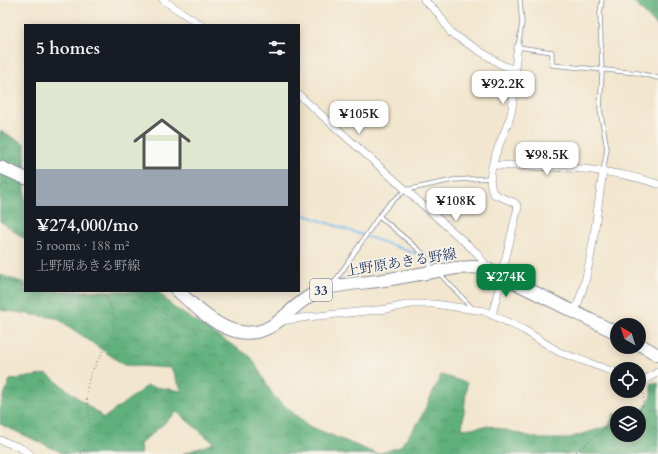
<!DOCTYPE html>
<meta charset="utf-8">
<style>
body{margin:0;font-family:Cardo,"Noto Serif JP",serif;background:#242831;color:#f1f3f6;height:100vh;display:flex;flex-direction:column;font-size:15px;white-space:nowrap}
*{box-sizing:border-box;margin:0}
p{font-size:13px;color:#9ea1a6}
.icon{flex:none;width:22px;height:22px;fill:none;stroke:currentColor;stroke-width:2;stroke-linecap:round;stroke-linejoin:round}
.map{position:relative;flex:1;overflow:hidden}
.sheet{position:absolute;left:24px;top:24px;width:276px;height:268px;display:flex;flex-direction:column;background:#171b24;border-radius:0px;box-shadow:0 2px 10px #0003}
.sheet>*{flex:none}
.needle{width:26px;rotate:321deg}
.fabs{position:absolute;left:610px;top:318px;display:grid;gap:8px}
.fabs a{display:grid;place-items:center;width:36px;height:36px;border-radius:50%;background:#171b24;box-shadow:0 2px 10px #0003;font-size:20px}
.price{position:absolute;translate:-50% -34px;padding:0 9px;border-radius:8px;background:#fff;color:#222;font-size:13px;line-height:26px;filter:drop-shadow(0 1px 2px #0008)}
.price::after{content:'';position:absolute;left:50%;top:24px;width:12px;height:9px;margin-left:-6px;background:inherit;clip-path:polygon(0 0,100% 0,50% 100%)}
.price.selected{background:#0b8043;color:#fff}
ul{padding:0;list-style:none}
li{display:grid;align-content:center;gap:8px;height:212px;padding:0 12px}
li+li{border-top:1px solid #363941}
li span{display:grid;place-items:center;height:124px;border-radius:0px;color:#555}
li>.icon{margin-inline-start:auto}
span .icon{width:72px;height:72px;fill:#fffc;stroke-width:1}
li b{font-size:17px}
h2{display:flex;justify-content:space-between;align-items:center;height:48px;padding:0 12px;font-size:17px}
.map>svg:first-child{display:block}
.forest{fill:url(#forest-crowns);stroke:#3e706c}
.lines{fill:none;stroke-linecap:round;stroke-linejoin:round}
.stream{stroke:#7abaee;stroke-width:2}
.lane-casing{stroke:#868a96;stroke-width:5}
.street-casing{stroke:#868a96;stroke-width:8}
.primary-casing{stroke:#868a96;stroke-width:14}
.path{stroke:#868a96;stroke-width:1.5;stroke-dasharray:1 3;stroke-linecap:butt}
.lane{stroke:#fff;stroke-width:3.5}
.street{stroke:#fff;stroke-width:7}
.primary{stroke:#fff;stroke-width:12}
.labels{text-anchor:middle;stroke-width:3.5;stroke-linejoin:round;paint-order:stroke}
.shield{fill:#f7f3e8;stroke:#5d6a87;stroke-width:1}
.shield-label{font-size:13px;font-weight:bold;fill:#1b2f5e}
.street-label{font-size:14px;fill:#1b2f5e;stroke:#f7f3e8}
</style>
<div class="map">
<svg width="658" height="454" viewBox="0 0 658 454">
<defs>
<pattern id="forest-crowns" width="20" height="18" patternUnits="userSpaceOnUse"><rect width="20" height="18" fill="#61b07b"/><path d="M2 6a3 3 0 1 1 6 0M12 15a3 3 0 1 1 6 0" fill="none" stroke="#4f9068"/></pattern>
</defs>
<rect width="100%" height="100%" fill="#f7f3e8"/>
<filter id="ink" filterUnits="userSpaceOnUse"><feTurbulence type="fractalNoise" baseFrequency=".025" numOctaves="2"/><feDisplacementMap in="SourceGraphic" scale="8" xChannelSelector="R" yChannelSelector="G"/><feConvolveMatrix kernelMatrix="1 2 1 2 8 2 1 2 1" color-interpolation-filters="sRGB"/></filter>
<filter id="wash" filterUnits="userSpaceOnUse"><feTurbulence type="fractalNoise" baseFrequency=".012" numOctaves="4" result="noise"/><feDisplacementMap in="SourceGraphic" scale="16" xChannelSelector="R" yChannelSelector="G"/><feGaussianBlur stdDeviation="0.9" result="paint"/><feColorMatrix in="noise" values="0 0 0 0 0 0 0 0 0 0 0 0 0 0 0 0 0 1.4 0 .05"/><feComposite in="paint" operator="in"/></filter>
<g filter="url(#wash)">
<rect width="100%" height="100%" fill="#f2e6ce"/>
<!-- forest -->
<path class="forest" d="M632,0H658V27Z
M0,131L25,144V239L0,221Z
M0,275L25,283V291H158L173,307L251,357L274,397L309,426L377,454L400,447L420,420L441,375L467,383L462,429L490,426L540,439H566L609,426L614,414H617V435H639V416L651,398V383H658V454H182L214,443L177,412L140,444L141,454H65L0,424V406L10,380L47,374L104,418L147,386L182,391L171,368L124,365L57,318L0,310Z"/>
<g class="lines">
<!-- stream -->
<path class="stream" d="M299,213L420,255"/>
</g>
</g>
<g filter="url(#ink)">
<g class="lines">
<!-- lane casing -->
<g class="lane-casing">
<path id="lane" d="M520,0L522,23L518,47L552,52V65L638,73L658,78
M602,0L600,13L602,73L600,109L607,149L603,172
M379,216L425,255L432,269
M439,273L472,308
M334,283L379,216L391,202L406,190L453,180L490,178"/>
</g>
<!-- street casing -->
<g class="street-casing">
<path id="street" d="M163,0L201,25
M424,0L438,13L451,33L502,65L516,70
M299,95L477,253L489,270
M494,165C549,167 605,166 658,184
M499,275L505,261L518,207L515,203L494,194C481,174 506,134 511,114C516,92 513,69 518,47
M574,312C592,276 596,213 603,172
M492,315L502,276
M281,321L308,317L387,309L411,304H434L484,311L524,330L559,352L617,373
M639,380L643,381L658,372
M0,440L21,448L30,454"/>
</g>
<!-- primary casing -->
<g class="primary-casing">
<path id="primary" d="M0,167L25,178
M178,291C206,317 242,352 280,320C295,307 308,294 327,288C343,284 361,283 378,281C404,277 430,272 456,268L474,267L489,270L617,333
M639,344L658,355"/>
</g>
<!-- path -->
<path class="path" d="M0,279L25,286
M133,291L150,304L185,327L212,331
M638,413L643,405L644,387
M81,454C100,429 81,406 89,379C94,362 112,343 114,326C115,313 109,302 103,291
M573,454L609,426L617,424"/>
<!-- lane -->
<use href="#lane" class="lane"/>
<!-- street -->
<use href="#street" class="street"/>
<!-- primary -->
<use href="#primary" class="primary"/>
</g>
</g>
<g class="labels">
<!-- shield labels -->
<rect class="shield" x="310" y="279" width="22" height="22" rx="3"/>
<g class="shield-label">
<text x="321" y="295">33</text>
</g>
<!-- street labels -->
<g class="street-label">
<text transform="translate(401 262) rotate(-9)" y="5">上野原あきる野線</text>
</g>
</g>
</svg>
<div class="fabs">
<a><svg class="needle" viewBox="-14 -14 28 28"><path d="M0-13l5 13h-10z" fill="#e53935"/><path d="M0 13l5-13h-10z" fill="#9ea1a6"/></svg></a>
<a><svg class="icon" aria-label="locate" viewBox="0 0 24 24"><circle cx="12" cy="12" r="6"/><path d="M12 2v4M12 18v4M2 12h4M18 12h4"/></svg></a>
<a><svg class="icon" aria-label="layers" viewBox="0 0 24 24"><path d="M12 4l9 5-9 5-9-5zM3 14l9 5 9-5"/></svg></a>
</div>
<b class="price" style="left:503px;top:105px">¥92.2K</b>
<b class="price" style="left:359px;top:135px">¥105K</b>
<b class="price" style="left:547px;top:176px">¥98.5K</b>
<b class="price" style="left:456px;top:222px">¥108K</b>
<b class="price selected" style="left:506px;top:298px">¥274K</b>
<section class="sheet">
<h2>5 homes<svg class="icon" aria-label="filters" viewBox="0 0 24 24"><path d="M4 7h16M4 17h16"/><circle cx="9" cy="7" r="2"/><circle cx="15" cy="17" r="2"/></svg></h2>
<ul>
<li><span style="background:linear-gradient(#dfe7d0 70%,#9aa5b1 0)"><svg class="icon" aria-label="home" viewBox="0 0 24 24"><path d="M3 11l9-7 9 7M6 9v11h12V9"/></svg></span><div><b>¥274,000/mo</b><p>5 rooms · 188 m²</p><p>上野原あきる野線</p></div></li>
</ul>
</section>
</div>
